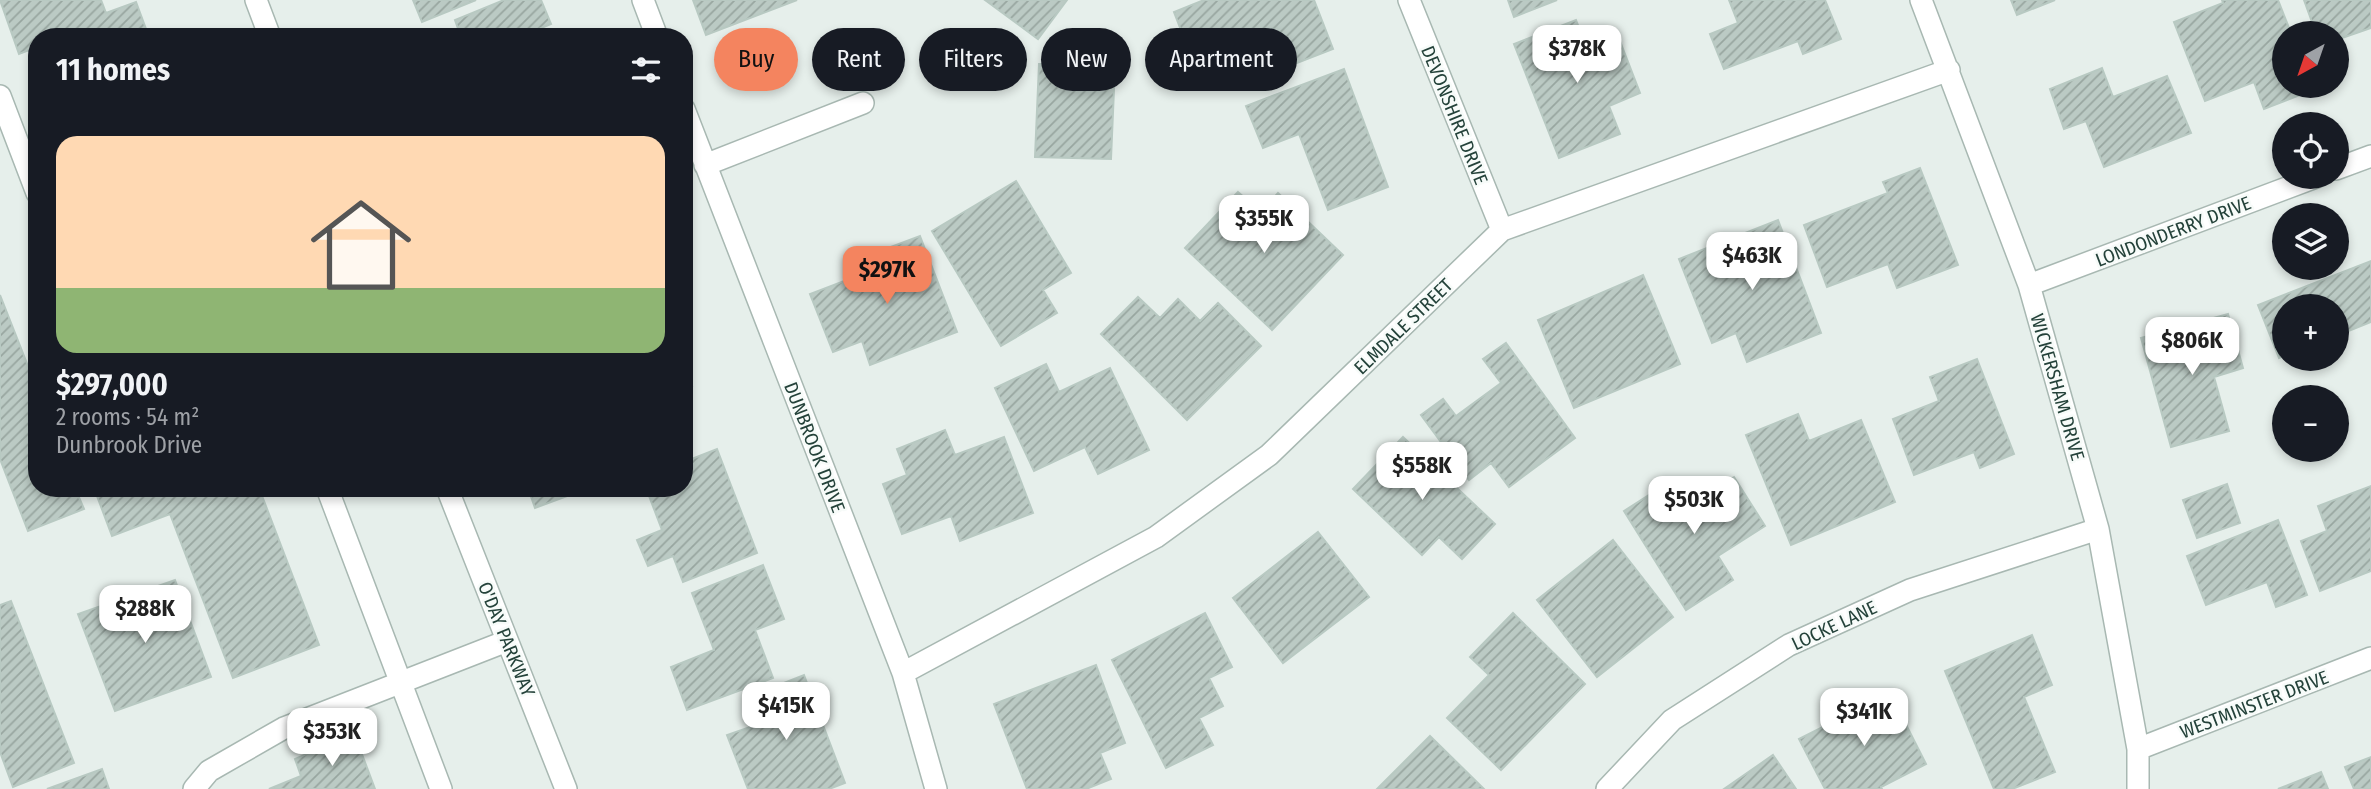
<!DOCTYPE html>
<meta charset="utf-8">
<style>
body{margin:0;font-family:"Fira Sans Condensed",sans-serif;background:#242831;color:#f1f3f6;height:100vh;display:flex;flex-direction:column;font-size:26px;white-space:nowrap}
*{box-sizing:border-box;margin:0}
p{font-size:23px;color:#9ea1a6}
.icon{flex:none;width:38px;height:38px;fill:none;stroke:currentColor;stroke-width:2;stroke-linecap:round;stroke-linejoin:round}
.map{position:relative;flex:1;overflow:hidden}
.sheet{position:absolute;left:28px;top:28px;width:665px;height:469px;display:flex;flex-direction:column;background:#171b24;border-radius:28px;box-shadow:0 4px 10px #0003}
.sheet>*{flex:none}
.guide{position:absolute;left:714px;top:28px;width:665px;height:63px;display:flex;gap:14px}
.needle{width:46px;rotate:220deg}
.tools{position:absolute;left:2272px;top:21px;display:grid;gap:14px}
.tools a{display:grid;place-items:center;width:77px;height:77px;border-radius:50%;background:#171b24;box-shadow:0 4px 10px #0003;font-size:35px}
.price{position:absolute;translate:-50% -60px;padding:0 16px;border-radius:14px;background:#fff;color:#222;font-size:23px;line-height:46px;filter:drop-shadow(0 2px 4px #0008)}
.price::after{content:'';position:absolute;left:50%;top:42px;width:21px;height:16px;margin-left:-10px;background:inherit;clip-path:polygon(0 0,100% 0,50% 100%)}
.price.current{background:#f4845f;color:#111}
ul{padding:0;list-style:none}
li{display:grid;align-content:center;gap:14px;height:371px;padding:0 28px}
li+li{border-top:2px solid #363941}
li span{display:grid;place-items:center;height:217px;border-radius:21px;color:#555}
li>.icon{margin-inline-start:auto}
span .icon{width:126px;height:126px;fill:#fffc;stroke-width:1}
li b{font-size:30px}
h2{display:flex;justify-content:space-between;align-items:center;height:84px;padding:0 28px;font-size:30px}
.chip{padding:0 24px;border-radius:32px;background:#171b24;box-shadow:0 4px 10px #0003;font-size:24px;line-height:63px}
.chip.current{background:#f4845f;color:#111}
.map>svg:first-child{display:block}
.building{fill:url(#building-hatch);stroke:#b8c9c2;stroke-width:2}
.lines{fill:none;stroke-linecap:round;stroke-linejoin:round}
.minor-casing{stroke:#a8b8b2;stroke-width:24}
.minor{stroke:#fff;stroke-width:21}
.labels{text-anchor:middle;stroke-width:5;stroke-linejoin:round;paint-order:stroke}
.street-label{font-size:19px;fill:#24423a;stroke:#f7fbf9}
</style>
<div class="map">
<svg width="2371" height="789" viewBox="0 0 2371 789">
<defs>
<pattern id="building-hatch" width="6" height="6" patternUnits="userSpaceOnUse" patternTransform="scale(1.75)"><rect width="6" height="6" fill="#bbcac4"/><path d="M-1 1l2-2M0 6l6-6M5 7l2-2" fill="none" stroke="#98a6a0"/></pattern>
</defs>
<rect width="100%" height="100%" fill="#e6efeb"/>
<!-- building -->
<path class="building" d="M0,0H101L106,13L136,2L149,37H37V47L19,54Z
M413,0H476L422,22Z
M504,0H541L551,24L520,37H461L455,20Z
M693,0H797L706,35Z
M985,0H1067L1038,39Z
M1204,0H1314L1333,49L1258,78L1246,49L1196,69L1174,12Z
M1508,0H1557L1514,17Z
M1729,0H1825L1841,39L1803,54L1798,41L1724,69L1710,34L1738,23Z
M2011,0H2055L2017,15Z
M2222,0H2278L2291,33H2284V86H2311L2313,90L2264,109L2254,82L2205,101L2174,22L2223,3Z
M2304,0H2371V28L2336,40V33H2316Z
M1576,20L1587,48L1618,36L1640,93L1609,106L1620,134L1559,158L1514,44Z
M1039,64L1115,66L1111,159L1035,157Z
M2102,68L2113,97L2167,76L2191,133L2104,167L2086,121L2064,129L2050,89Z
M1344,69L1388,187L1328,210L1299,134L1263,148L1246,106Z
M1920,168L1958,265L1897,288L1888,264L1827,287L1804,225L1888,193L1883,182Z
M1016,181L1071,273L1043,290L1057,313L1001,346L932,231Z
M1238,192L1261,212L1278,193L1343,255L1272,330L1185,248Z
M1778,220L1821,333L1747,362L1736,333L1712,343L1679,259Z
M920,236L957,332L870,365L862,341L833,352L810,294L889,264L885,249Z
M2371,261V322L2336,336V306H2284V356L2279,358L2258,305Z
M1643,275L1680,364L1574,408L1538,320Z
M0,295L37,389V488H75L84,509L28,531L0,459Z
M1138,297L1160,318L1178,299L1200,321L1218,303L1261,346L1187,420L1101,334Z
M2228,314L2243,368L2214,377L2229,431L2171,447L2141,338Z
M1506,343L1575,438L1509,487L1491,463L1469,480L1421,415L1443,399L1456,416L1501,383L1483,359Z
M1977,359L2014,454L1980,468L1974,452L1914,475L1893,419L1939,401L1930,377Z
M1046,364L1059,392L1110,368L1149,450L1098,474L1085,447L1034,471L995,388Z
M684,366L692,386L684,390Z
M1798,414L1809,441L1861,420L1895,502L1791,545L1746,435Z
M945,430L955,455L1004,437L1033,513L960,541L951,516L902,534L883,484L907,475L897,449Z
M1403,437L1495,524L1462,559L1439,537L1422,555L1353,489Z
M717,449L757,553L683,582L673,556L648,566L637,540L662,530L646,488H684V462Z
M1734,477L1765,526L1718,556L1733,580L1686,610L1624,511L1671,481L1687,506Z
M2227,484L2240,523L2197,538L2183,500Z
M2371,486V571L2320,591L2301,541L2327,531L2318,506Z
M94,488H259L319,645L233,678L170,514L112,536Z
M528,488H586V489L535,508Z
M2278,520L2307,595L2276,607L2267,582L2206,605L2187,556Z
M1318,532L1369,597L1283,663L1233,598Z
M1613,540L1673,617L1597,677L1537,600Z
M763,565L784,619L755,630L773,678L687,710L671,667L714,650L692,593Z
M175,580L211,677L115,711L78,614Z
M11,601L74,763L13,787L0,752V605Z
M1205,613L1232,667L1209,678L1223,706L1199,718L1213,745L1166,768L1112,660Z
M1513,613L1585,684L1501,770L1447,718L1489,675L1470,657Z
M2032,635L2052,685L2024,697L2055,772L2012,789H1994L1945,671Z
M1096,665L1125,743L1100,753L1111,779L1086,789H1027L994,704Z
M804,675L845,783L829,789H748L727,735L756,725L746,698Z
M1890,693L1926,764L1881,787L1882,789H1825L1799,739Z
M354,733L375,789H269L301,776L295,759Z
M1430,736L1484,789H1377Z
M1773,755L1796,789H1724Z
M2371,757V789H2354L2345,767Z
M102,769L109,789H47Z
M2321,772L2328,789H2278Z"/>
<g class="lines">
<!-- minor casing -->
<g class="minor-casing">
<path id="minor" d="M256,0L270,37
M643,0L657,37
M1409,0L1502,230
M1921,0L2029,285L2098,529L2138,749V789
M0,96L37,193
M684,109L903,673L936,789
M705,165L863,103
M2336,169L2371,156
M2029,285L2316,177
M327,488L441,789
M447,488L566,789
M903,673L1156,537L1269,455L1502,230L1949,70
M2138,749L2371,658
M194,789L209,771L284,728L507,641
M1607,789L1672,720L1789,645L1910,590L2098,529"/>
</g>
<!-- minor -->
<use href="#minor" class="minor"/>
</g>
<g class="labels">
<!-- street labels -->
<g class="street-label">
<text transform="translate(1455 115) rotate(68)" y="7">DEVONSHIRE DRIVE</text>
<text transform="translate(2173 231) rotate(-21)" y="7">LONDONDERRY DRIVE</text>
<text transform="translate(1403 326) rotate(-44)" y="7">ELMDALE STREET</text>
<text transform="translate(2058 387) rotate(74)" y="7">WICKERSHAM DRIVE</text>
<text transform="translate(815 447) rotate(69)" y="7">DUNBROOK DRIVE</text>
<text transform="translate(1834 625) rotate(-25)" y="7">LOCKE LANE</text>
<text transform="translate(507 639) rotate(68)" y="7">O'DAY PARKWAY</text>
<text transform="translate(2254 704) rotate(-21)" y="7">WESTMINSTER DRIVE</text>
</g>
</g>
</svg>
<div class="tools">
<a><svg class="needle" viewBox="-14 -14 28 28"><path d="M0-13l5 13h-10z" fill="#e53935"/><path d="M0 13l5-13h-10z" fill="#9ea1a6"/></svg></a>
<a><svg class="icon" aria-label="locate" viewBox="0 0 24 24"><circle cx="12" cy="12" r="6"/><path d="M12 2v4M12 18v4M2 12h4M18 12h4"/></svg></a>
<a><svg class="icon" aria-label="layers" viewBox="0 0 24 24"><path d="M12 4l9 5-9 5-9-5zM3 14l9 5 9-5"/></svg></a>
<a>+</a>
<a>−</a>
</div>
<b class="price" style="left:1577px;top:85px">$378K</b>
<b class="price" style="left:1264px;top:255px">$355K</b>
<b class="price" style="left:1752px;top:292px">$463K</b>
<b class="price current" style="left:887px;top:306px">$297K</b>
<b class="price" style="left:2192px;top:377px">$806K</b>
<b class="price" style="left:1422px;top:502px">$558K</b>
<b class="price" style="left:1694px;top:536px">$503K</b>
<b class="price" style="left:145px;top:645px">$288K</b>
<b class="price" style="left:786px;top:742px">$415K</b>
<b class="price" style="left:1864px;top:748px">$341K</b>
<b class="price" style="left:332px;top:768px">$353K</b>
<div class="guide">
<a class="chip current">Buy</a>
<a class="chip">Rent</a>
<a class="chip">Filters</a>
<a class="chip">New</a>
<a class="chip">Apartment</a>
</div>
<section class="sheet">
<h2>11 homes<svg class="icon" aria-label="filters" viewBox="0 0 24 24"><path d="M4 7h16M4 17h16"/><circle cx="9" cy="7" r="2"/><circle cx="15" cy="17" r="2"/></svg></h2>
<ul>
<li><span style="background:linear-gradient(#ffd9b3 70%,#8fb573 0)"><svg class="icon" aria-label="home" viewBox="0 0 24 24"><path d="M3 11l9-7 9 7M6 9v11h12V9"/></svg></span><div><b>$297,000</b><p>2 rooms · 54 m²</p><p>Dunbrook Drive</p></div></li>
</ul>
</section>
</div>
